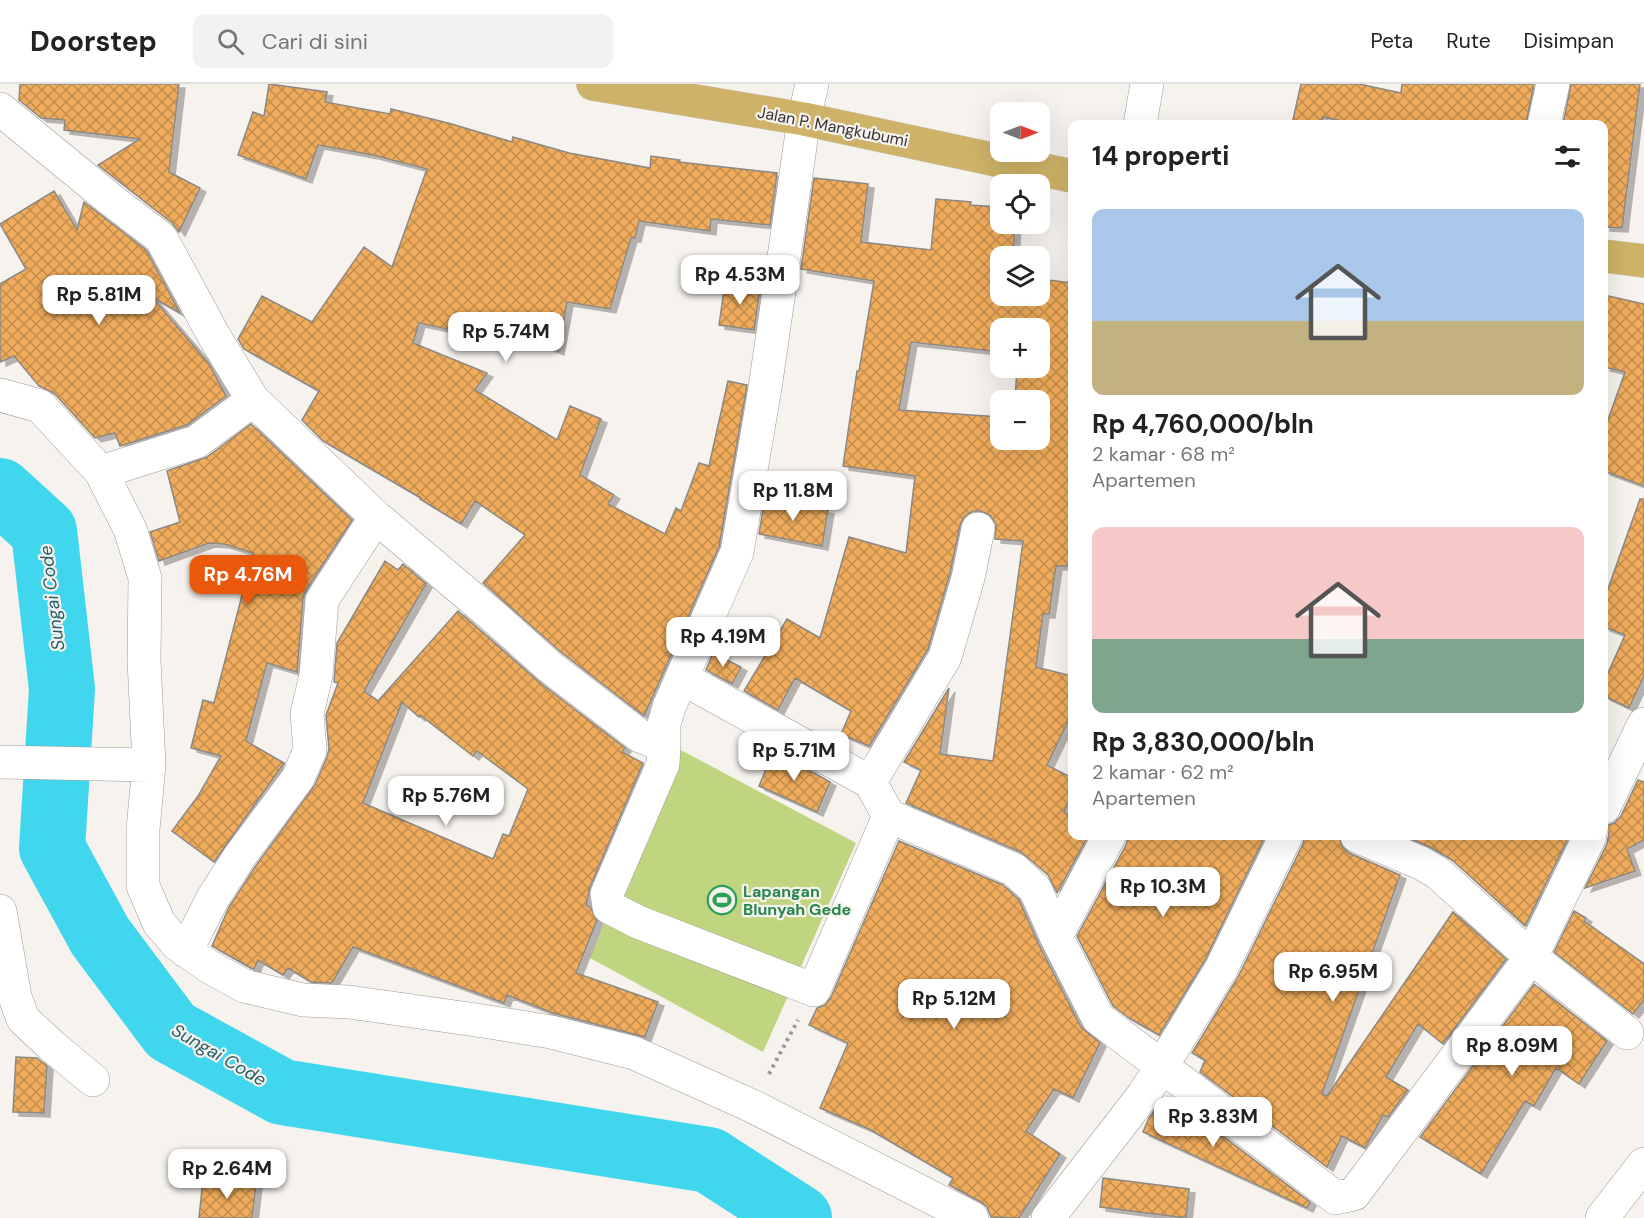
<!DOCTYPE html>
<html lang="id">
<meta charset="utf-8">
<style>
body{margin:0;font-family:"DM Sans",sans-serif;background:#f2f2f2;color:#222;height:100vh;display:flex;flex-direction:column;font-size:22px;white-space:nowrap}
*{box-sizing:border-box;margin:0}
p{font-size:20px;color:#767676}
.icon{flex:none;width:33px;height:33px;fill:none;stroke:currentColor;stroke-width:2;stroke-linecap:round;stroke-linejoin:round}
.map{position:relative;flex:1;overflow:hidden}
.details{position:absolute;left:1068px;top:36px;width:540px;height:720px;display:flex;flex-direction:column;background:#fff;border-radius:12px;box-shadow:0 6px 24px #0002}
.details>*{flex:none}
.needle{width:39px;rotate:90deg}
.buttons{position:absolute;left:990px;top:18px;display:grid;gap:12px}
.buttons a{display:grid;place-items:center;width:60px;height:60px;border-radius:12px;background:#fff;box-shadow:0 6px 24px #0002;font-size:30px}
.price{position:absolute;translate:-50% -51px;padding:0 14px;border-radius:12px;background:#fff;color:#222;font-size:20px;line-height:39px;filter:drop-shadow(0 2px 3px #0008)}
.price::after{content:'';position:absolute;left:50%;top:36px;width:18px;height:14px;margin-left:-9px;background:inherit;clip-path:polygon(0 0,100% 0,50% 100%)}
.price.on{background:#ea580c;color:#fff}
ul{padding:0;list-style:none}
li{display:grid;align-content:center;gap:12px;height:318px;padding:0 24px}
li span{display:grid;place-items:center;height:186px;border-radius:12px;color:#555}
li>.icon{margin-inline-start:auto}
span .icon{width:108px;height:108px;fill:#fffc;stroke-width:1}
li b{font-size:26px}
h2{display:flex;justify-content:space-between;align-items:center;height:72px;padding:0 24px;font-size:26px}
header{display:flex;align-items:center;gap:36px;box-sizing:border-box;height:84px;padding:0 30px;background:#fff;border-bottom:2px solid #e0e0e0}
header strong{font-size:28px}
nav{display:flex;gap:33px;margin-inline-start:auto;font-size:21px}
.search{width:420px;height:54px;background:#f2f2f2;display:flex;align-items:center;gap:15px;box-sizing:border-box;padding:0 21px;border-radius:12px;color:#767676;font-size:22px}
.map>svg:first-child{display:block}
.grass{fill:#c0d57f}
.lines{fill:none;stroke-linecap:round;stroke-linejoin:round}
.river{stroke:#40d7ee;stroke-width:66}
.building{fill:url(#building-cross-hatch);stroke:#8c8884;stroke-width:1.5;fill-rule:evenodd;filter:url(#shadow)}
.minor-casing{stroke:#9f9b97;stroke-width:34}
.major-casing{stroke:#cfcece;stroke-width:34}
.path{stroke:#999694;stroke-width:4;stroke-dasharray:3 4.5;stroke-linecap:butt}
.minor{stroke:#fff;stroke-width:33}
.major{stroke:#ceb267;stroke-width:33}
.labels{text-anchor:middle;stroke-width:4.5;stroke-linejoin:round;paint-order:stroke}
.street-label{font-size:16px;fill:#363433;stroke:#f6f2ee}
.leisure-label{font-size:16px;font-weight:bold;fill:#27864d;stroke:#f6f2ee;text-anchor:start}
.water-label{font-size:18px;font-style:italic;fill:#235f68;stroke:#f6f2ee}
</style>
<header>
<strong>Doorstep</strong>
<div class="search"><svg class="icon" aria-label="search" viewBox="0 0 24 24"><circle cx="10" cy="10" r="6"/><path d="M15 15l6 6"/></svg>Cari di sini</div>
<nav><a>Peta</a><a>Rute</a><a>Disimpan</a></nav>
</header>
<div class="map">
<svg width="1644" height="1134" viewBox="0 0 1644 1134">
<defs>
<pattern id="building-cross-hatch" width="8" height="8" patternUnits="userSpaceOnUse" patternTransform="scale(1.5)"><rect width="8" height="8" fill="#f0ac5b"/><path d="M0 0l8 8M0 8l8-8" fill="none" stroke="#c38d4c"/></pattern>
<filter id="shadow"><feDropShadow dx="6" dy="4" stdDeviation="0" flood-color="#0004"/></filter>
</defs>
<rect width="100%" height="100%" fill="#f6f2ee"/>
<!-- grass -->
<path class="grass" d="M677,664L856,759L763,968L590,874Z"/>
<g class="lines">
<!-- river -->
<path class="river" d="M0,407L44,447L62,605L52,764L100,852L171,947L282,1008L709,1076L799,1134"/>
</g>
<!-- building -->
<path class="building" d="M20,0H179L169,88L200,104L179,148L172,139L98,81L140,55L64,46L65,36L41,34L19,16Z
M269,0L327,8L325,18L390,30L391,25L448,39L512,58L513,53L569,69L650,84L651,72L680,76L679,78L777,89L770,141L711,135L710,147L639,137L635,154H631L610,225L567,218L558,267L516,250L510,258L419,239L413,259L487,289L475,306L557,356L570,322L601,335L580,391L614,411L608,420L665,450L676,424L681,427L699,379L709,382L728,297L747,301L719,463L644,632L562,569L483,499L525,451L475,417L461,440L420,415L421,414L323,357L302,336L319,307L244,265L238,255L262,212L312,238L364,163L392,183L427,85L373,71L318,61L306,95L238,71L253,28L264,32Z
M1301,0H1359L1401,9L1402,0H1534L1526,40H1356L1323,33L1321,40H1292Z
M1571,0H1640L1622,144L1604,143V40H1563Z
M814,94L868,100L861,158L931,166L936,115L971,118L970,121L1000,123V140H1015L1013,172H1000V212H1040V195L1072,199V482H1056L1049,530H1043L1036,583L1072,592V629L1047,681L1072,694V709L1064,728L1072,733V752H1088L1057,809L1048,791L1021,768L906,719L921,686L904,678L949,604L940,670L993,677L1023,457L995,455L996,440L990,431L981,427H973L964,433L960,441L950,489L928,565L869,662L841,650L851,627L795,594L778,626L744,607L787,535L820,554L849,453L906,469L915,392L843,382L857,287H859L874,197L801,185ZM1000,244H1040V284H1017L1015,316H1040V356H1000V333L899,326L911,258L1000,268Z
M54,107L77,146L84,118L146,166L180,229L152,213L209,280L226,312L187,341L120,362L115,349L95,354L54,309L39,302L14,272L0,278V200L26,185L0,140Z
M725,199L760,204L754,246L719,241Z
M1604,211L1644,220V402L1604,387V347L1625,288L1604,283Z
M251,340L352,436L306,506L303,514L297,588L267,579L246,657L284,679L214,778L172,747L198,712L221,672L191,664L203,616L214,619L253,469L224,460L209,459L159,477L150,448L180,438L167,387L207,373Z
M765,413L828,426L822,462L759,450Z
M1640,415H1644V592L1629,624L1604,612V598L1625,551L1604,543V516Z
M385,477L398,486L403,480L426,500L364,607L378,617L458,527L539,598L625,664L622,668L643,679L590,803L586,821L590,823L597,836L576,889L658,918L645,953L553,929L507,911L504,919L353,863L332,899L311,898L288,884L283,891L258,876L254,885L251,884L212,862L229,823L255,783L315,701L327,673L329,665L326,631L338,599L334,598L337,559ZM402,618L419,633L420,631L473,672L477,667L528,705L509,752L503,750L493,775L363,719Z
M713,569L741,583L732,600L706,586Z
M774,666L830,698L817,728L759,702Z
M1638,696L1644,698V756L1627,765L1635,787L1585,804L1607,760L1609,750L1606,742L1614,739L1621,732Z
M1128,752H1265L1205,876L1159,951L1129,934L1113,922L1077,852L1126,761Z
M1305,752H1339L1342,763L1349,769L1400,791L1322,1010L1327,1012L1453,828L1506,875L1443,960L1418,940L1386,993L1408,1006L1388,1033L1383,1031L1365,1064L1342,1052L1327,1083L1200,988L1205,976L1192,969L1238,893L1303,760Z
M1404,752H1569L1525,842L1451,775L1430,763Z
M899,757L1003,801L1019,816L1039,861L1081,943L1100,959L1073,1014L1054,1005L1026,1047L1060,1070L1019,1134L991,1133L987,1123L981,1118L949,1101L953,1094L869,1045L820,1024L848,959L809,941L817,924L825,921L831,913Z
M1574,827L1586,834L1584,837L1644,880V916L1633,930L1554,868Z
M1534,900L1607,957L1579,1000L1556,984L1534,1022L1525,1017L1481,1090L1420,1053Z
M16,973L37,974L47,982L44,1029L13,1028Z
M1163,1015L1185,1024L1310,1118L1307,1124L1143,1048L1149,1034Z
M1103,1094L1189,1105L1186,1134L1100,1123Z
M203,1095L256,1100L252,1134H199Z"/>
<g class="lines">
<!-- minor casing -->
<g class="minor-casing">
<path id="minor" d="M0,25L110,115L161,154L214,252L253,316L376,433L493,532L550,583L640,652L664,661V640L669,623L737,468L765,304L804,35L812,0
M1140,40L1147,0
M1544,40L1553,0
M0,311L40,322L101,388L130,445L145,494L144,576L149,681L143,745V802L159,839L177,860L208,882L244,902L303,916L349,918L483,937L551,948L634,969L752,1022L972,1134
M101,388L196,358L253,316
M682,594L870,698L889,732L1013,785L1035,805L1056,852L1098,934L1336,1114L1354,1110L1531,873L1590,752
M664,661L663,680L607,810L609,823L638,838L814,906L889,732
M0,678L149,681
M870,698L945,573L968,494L978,445
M1604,723L1644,640
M1357,752L1421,779L1438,789L1531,873L1627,949
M0,827L15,913L23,935L52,962L93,996
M1056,852L1109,752
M186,867L213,814L240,772L298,694L310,666L307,630L316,591L322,516L376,433
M1048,1134L1144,1010L1162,982L1221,885L1286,752
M1602,1134L1644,1080"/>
</g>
<!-- major casing -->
<g class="major-casing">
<path id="major" d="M593,0L804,35L1072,92
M1604,172L1644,177"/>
</g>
<!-- path -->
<path class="path" d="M769,990L798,936"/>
<!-- minor -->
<use href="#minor" class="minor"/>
<!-- major -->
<use href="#major" class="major"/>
</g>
<!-- icons -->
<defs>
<g id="stadium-ring" transform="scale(1.5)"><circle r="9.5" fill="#f6f2ee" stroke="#2e9e5b" stroke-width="1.5"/><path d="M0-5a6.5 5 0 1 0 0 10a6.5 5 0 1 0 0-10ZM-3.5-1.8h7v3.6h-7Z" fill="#2e9e5b"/></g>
</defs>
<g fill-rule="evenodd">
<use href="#stadium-ring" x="722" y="816"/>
</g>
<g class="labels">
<!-- street labels -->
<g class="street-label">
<text transform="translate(833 42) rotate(11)" y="6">Jalan P. Mangkubumi</text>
</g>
<!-- leisure labels -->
<g class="leisure-label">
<text x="743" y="813">Lapangan<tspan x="743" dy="18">Blunyah Gede</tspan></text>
</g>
<!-- water labels -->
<g class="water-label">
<text transform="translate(52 514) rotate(-97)" y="6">Sungai Code</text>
<text transform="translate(219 971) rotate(30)" y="6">Sungai Code</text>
</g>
</g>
</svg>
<div class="buttons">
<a><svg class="needle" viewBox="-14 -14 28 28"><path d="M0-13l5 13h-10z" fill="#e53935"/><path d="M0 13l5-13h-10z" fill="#767676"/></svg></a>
<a><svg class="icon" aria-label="locate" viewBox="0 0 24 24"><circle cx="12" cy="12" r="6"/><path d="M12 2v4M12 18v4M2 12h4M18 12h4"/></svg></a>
<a><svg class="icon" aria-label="layers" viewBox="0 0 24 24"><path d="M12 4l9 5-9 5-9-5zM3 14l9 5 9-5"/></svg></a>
<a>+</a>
<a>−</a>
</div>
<b class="price" style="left:740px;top:222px">Rp 4.53M</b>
<b class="price" style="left:99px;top:242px">Rp 5.81M</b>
<b class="price" style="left:506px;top:279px">Rp 5.74M</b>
<b class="price" style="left:793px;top:438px">Rp 11.8M</b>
<b class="price on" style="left:248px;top:522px">Rp 4.76M</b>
<b class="price" style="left:723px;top:584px">Rp 4.19M</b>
<b class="price" style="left:794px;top:698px">Rp 5.71M</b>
<b class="price" style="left:446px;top:743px">Rp 5.76M</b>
<b class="price" style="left:1163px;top:834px">Rp 10.3M</b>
<b class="price" style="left:1333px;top:919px">Rp 6.95M</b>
<b class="price" style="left:954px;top:946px">Rp 5.12M</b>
<b class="price" style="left:1512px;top:993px">Rp 8.09M</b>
<b class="price" style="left:1213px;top:1064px">Rp 3.83M</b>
<b class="price" style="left:227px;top:1116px">Rp 2.64M</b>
<section class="details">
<h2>14 properti<svg class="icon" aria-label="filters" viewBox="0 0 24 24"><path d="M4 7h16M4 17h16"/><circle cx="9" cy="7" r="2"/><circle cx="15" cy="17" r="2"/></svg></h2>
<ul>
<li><span style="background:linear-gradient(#a9c7e8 60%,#c2b280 0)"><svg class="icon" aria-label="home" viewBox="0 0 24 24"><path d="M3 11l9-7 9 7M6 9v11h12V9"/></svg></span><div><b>Rp 4,760,000/bln</b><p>2 kamar · 68 m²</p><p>Apartemen</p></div></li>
<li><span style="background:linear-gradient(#f6c9c9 60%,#7fa58c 0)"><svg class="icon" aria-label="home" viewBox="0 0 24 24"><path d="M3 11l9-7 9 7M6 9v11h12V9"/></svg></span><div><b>Rp 3,830,000/bln</b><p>2 kamar · 62 m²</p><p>Apartemen</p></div></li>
</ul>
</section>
</div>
